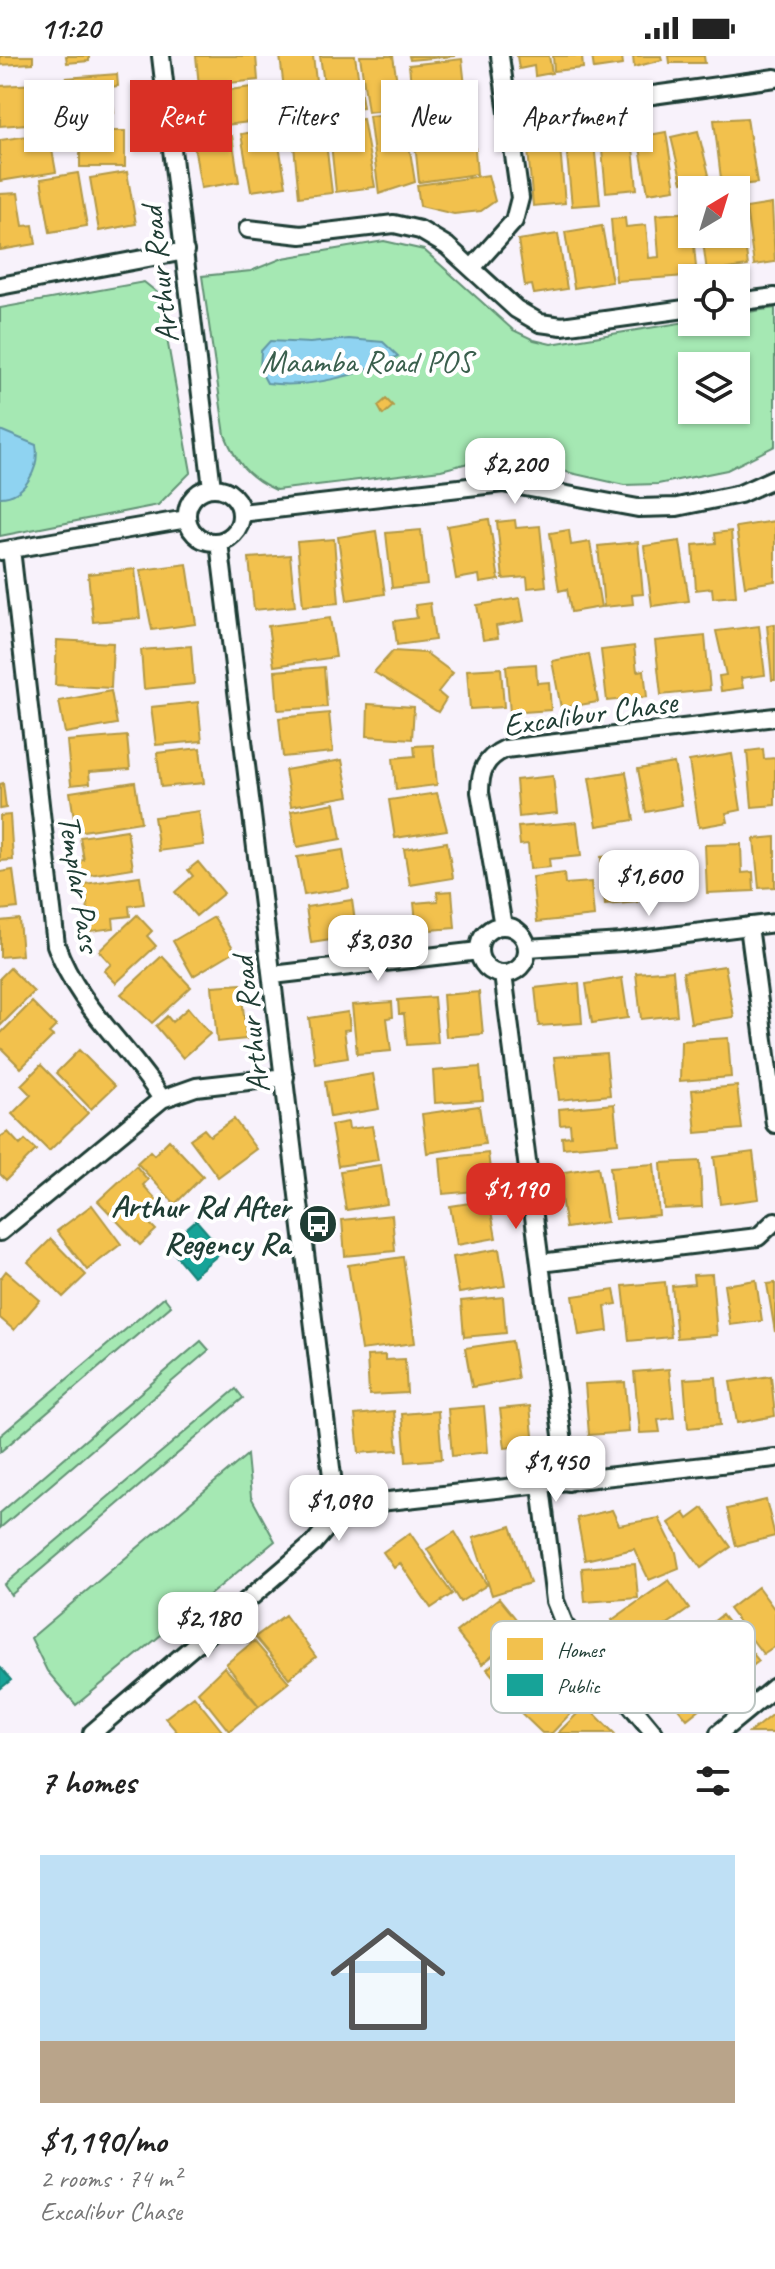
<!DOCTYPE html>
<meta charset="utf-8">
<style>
body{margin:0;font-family:Caveat,sans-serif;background:#f6f6f6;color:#222;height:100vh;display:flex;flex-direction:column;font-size:30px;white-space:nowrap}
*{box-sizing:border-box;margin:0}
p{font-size:26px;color:#767676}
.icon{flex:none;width:44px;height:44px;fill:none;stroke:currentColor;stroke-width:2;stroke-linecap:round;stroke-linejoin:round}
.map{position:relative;height:1677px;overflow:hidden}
.panel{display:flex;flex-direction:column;background:#fff;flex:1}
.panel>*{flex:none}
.guide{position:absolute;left:24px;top:24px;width:728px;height:72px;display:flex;gap:16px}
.needle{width:52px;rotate:38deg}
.tools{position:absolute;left:678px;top:120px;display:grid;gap:16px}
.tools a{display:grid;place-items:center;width:72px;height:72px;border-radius:0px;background:#fff;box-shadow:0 2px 6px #0004;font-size:40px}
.price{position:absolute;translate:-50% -68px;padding:0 18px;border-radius:16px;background:#fff;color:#222;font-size:26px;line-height:52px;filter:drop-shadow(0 2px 4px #0008)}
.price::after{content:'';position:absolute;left:50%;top:48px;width:24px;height:18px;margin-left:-12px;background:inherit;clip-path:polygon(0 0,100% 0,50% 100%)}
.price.on{background:#d93025;color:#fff}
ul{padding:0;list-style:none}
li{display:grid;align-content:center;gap:16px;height:424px;padding:0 40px}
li+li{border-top:2px solid #e0e0e0}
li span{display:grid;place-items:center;height:248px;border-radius:0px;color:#555}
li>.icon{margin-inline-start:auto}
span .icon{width:144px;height:144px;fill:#fffc;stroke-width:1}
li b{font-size:34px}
h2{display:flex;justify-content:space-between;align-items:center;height:96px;padding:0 40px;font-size:34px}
.tag{padding:0 28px;border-radius:0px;background:#fff;box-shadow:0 2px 6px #0004;font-size:28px;line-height:72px}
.tag.on{background:#d93025;color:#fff}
.status{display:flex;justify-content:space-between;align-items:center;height:56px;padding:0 40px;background:#fff;direction:ltr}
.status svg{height:22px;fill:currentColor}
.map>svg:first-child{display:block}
.green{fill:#a5e8b3;stroke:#629274;stroke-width:2;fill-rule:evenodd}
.water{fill:#8fd3f1;stroke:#6297a5;stroke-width:2}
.homes{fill:#f2c14e;stroke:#b39946;stroke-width:2}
.public{fill:#17a398;stroke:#19847a;stroke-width:2}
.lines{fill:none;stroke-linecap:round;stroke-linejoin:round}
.minor-casing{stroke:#1f3d34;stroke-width:22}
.minor{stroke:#fff;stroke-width:16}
.labels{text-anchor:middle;stroke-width:8;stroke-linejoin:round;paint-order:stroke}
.street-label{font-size:32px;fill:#1f3d34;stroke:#fff}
.park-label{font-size:32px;fill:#3a5f4d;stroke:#fff}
.poi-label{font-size:32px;font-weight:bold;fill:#1f3d34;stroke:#fff;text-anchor:end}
.key{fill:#fff;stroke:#bcc5c2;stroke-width:2}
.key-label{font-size:22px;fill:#1f3d34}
</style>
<div class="status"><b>11:20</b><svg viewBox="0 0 49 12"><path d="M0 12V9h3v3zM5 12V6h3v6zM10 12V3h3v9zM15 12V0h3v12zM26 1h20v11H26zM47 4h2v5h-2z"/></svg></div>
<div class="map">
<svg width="775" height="1677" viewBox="0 0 775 1677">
<rect width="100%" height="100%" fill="#f8f2fb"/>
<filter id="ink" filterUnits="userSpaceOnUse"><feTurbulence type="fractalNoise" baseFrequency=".0125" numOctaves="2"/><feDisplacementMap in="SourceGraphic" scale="16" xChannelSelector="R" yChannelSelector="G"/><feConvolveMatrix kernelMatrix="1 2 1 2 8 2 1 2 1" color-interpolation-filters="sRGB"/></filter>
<g filter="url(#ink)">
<!-- green -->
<path class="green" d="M384,185L424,194L513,274L534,284L551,288L692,265L736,266V258L775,252V390L727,414L658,428L624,429L522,406L488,402L441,414L276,434C248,422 236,406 225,379L202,220L251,215L283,202ZM692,310H736V354H692Z
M144,226L159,238L191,416L158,449L0,480V252Z
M164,1241L171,1250L0,1396V1380Z
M201,1285L209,1294L0,1472V1457Z
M236,1333L243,1342L11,1539L4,1529Z
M247,1399L251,1441L275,1485L76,1649L47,1615L31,1582Z"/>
<!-- water -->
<path class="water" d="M349,283L383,286L398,300C361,319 308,333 267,327L260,314L261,295L270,285L310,287Z
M0,374L36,389C40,411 26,441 0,441Z"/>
<!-- homes -->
<path class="homes" d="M0,0H33V7L0,9Z
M66,0H89V5L67,7Z
M196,0H256L258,24L199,30Z
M280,0H313L320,57L287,58Z
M320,0H355L363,51L328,54Z
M360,0H393L401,52L368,56Z
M409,0H455L410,4Z
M517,0H549L552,17L535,20L534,10L519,13Z
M553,0H582L583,12L554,15Z
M592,0H622L623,9L594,13Z
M633,0H661L662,4L634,11Z
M669,0H704L705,7H670Z
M462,3L466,39L413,47L409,9Z
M117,18L118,30L111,31L114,57L69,61L66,22Z
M37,28L41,67L0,70V30Z
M259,30L264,64L203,72L198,38Z
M468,42L472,79L419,83L413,50Z
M404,57L415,126L379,138L369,60Z
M747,62L757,127L722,131L714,64Z
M363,63L375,131L336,136L329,68Z
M276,72L286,130L251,135L241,78Z
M80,75H125V111H80Z
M208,75L209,84L232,80L239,126L201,132L192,77Z
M698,75L709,119L682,126L671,81Z
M666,76L675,133L648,137L638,81Z
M49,77L56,116L0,125V84Z
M325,78L332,137L299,141L293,80Z
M474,81L477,118L419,126L415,88Z
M632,81L637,133L606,136L601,84Z
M594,87L600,148L572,150L566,89Z
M560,91L565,147L533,150L528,94Z
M127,116L136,168L99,175L90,122Z
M78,117L87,170L50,176L41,123Z
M488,119L495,145L481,155L454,158L420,150L417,129Z
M18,137L23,170L33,169L36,188L0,194V138Z
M772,148L775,206L754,209L746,152Z
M741,155L748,210L707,216L702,178H736V156Z
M691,156L696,211L685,212L686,220L616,225L611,163L625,162L626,171L646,169L649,202L659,201L656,159Z
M602,170L612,226L574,232L565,176Z
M558,178L567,233L534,238L532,229L525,230L518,184Z
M386,343L393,350L383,359L378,350Z
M489,463L499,524L480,527L479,519L456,523L447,470Z
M515,464L516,472L540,470L546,530L528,532L527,521L503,523L497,466Z
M775,465V525L745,530L736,471Z
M421,474L427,528L392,532L386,477Z
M569,474L571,489L590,486L601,551L571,556L567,533L559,535L550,477Z
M376,475L385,538L347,544L338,481Z
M731,475L736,540L713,542L712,532L696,534L693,489L716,487L715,477Z
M334,483L339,547L303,550L297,486Z
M680,485L689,545L652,550L644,490Z
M638,486L643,538L632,539L633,548L604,551L598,490Z
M290,499L295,550L254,554L249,502Z
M187,508L196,568L152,574L140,514Z
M135,513L140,562L93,566L88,518Z
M520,542L524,565L496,570L498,582L483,584L477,549Z
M430,547L435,584L397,589L394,565L417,562L415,549Z
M330,562L336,601L274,610L268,570Z
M775,568V624H772L767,569Z
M759,570L765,619L741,622L743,632L721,635L719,620L726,619L716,575Z
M705,580L710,634L661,639L655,585Z
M57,584L113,587L111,632L55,629Z
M191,590L194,628L144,633L141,594Z
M634,590L637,615L644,614L647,641L607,645L601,594Z
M393,595L426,597L453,617L438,636L446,643L438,656L374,616Z
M589,598L598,646L561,652L552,605Z
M536,608L537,627L549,626L551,654L510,657L506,610Z
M324,611L327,651L278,654L275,615Z
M501,612L504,651L470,653L467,614Z
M111,635L117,668L65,677L59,645Z
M198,646L202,685L156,689L151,651Z
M368,648L414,651L412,683L367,680Z
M329,657L333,696L283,701L279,662Z
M127,680L130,713L89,716L90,727L71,729L67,685Z
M433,689L437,729L396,734L393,702L415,700L414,690Z
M200,692L204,727L161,731L157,697Z
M763,693L764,703L775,702V749L752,751L747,695Z
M732,698L741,754L726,757L728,766L699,771L689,705Z
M342,704L349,740L291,750L285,714Z
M674,707L682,749L646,756L638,713Z
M626,716L634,764L597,770L589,722Z
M553,720L557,757L519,761L516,724Z
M135,726L141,766L76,776L70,736Z
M3,727L6,752L0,753V728Z
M437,737L447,774L395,782L389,744Z
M335,747L341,783L297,791L291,755Z
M199,755L204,789L159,795L154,761Z
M10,759L13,804L0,805V760Z
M577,766L581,800L549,803L550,811L530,813L528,788L520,789L518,771Z
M127,774L133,812L77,821L74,806L84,804L80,781Z
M775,781V831L759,832L754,783Z
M447,786L453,822L410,829L404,793Z
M741,788L742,817L753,816L754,835L707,837L705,789Z
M343,794L349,832L304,839L297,801Z
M634,798L638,846L605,849L601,801Z
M198,806L224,837L196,860L175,836L193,820L188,814Z
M13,814L18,852L0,854V816Z
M564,817L565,828L591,826L594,860L537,866L532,821Z
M140,820L144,848L129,850L130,860L113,862L114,872L91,875L84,828Z
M452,835L455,872L417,875L414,847L438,845L437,836Z
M352,844L357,880L311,887L306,851Z
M137,859L152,875L147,880L156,890L116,927L104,915L111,908L99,895Z
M214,861L235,895L193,920L173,885Z
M19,863L22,899L0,901V865Z
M162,900L191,931L152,967L121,938Z
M725,910L734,961L691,967L683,916Z
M10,912L34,936L0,970V922Z
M673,914L677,959L641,963L636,917Z
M622,922L628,962L592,967L586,928Z
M579,927L582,967L539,970L535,932Z
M241,928L246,983L217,986L212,930Z
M479,936L483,978L446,981L443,939Z
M434,941L438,987L407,989L404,958H399L398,944Z
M32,946L56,970L49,977L53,980L21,1012L0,991V978Z
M392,946L393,961L387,962L391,995L357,998L352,949Z
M188,952L210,978L183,1002L156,970L167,960L172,966Z
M348,956L350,973L344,974L348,1002L315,1007L309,962Z
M728,982L731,1021L680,1025L681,985Z
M79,994L115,1030L91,1053L56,1017Z
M606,997L610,1039L559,1044L554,1001Z
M41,1009L88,1057L49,1095L12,1058L31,1039L21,1029Z
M480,1011L483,1044L435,1047L433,1015Z
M373,1018L379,1053L330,1061L325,1026Z
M737,1030L742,1073L696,1077L692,1034Z
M614,1048L618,1087L563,1092L562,1081L571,1080L570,1068L560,1069L559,1053Z
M479,1050L485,1088L427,1097L422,1058Z
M234,1063L256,1093L218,1121L190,1083L204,1073L210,1080Z
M348,1066L349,1073L372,1070L378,1104L338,1110L331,1069Z
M8,1076L20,1089L25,1084L36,1094L6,1124L0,1118V1081Z
M169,1084L203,1120L175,1148L137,1107L150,1095L154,1099Z
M753,1096L759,1143L720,1148L714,1101Z
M488,1097L493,1138L476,1140L475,1135L443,1138L440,1102Z
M700,1105L702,1151L664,1153L661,1107Z
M654,1108L659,1159L615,1163L610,1111Z
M381,1109L387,1148L346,1154L340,1115Z
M136,1110L148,1124L143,1129L163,1151L148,1166L156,1174L140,1189L98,1145Z
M598,1111L607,1166L566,1172L557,1117Z
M489,1144L496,1182L457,1189L450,1150Z
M92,1149L121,1188L87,1214L57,1175Z
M392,1159L395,1195L345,1200L342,1164Z
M51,1183L86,1219L63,1241L28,1206Z
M499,1193L505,1230L459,1237L453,1201Z
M403,1201L415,1287L361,1294L348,1209Z
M6,1215L40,1244L14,1274L0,1262V1223Z
M712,1218L717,1279L677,1282L672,1230L694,1228L693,1219Z
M756,1224L762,1265L730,1269L724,1229Z
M665,1226L671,1281L629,1285L623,1230Z
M775,1227V1276L767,1228Z
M614,1234L617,1248L605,1250L608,1275L579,1279L573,1240Z
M503,1241L506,1277L464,1281L461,1245Z
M512,1285L518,1323L472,1331L465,1292Z
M385,1299V1304L405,1303L407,1337L369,1339L367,1300Z
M669,1313L674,1362L658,1364L660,1376L640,1377L634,1316Z
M771,1320L775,1360L737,1367L730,1326Z
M716,1321L720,1369L688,1372L684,1323Z
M625,1326L629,1376L589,1379L585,1328Z
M484,1350L488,1396L452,1400L448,1353Z
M530,1350L534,1389L505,1392L500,1353Z
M394,1355L398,1394L359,1397L355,1359Z
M438,1355L442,1403L406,1406L402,1358Z
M766,1444L775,1480L736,1490L727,1453Z
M703,1452L731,1491L701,1512L669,1467L684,1457L688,1463Z
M612,1454L619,1469L659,1462L676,1496L679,1512L649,1524L634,1493L585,1504L577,1462Z
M511,1470L530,1527L492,1539L473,1482Z
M455,1476L487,1529L460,1546L427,1493Z
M410,1477L452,1538L431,1552L400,1507L394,1512L383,1496Z
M635,1508L638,1542L585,1546L582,1512Z
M669,1524L689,1553L632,1593L612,1564Z
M758,1531L775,1554V1590L763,1598L729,1553Z
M499,1542L525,1574L482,1608L456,1576Z
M285,1559L316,1601L289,1622L255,1581Z
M722,1559L759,1605L734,1624L698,1578Z
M529,1577L555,1607L513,1644L487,1613Z
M254,1585L289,1626L259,1650L226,1608Z
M709,1603L730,1629L687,1663L666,1637Z
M224,1611L259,1650L229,1675L198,1636Z
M554,1614L584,1643L552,1677H542L517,1653Z
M194,1640L222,1675L178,1677L165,1662Z
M586,1649L614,1677H558Z
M774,1657L775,1677H749Z"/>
<!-- public -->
<path class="public" d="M196,1164L223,1195L193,1220L167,1189Z
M0,1611L11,1624L0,1633Z"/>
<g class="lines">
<!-- minor casing -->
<g class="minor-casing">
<path id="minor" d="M161,0L212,432
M509,59L775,22
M248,173L301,179L394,168L420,174L447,190L516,253L540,267L562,270L692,252
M473,211L514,165L520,142L500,0
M0,230L185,195
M736,246L775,241
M187 459a27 27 0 1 1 54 0a27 27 0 1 1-54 0Z
M241,457L503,427L638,452L677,451L740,438L775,422
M11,493L56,889C77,950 128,989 162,1043
M0,495L187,463
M503,870L480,736C480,715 485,702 505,693L775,661
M749,870L775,1068
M479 894a24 24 0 1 1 48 0a24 24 0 1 1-48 0Z
M527,892L622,886L775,867
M503,918L568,1426
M273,919L479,895
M0,1176L162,1043L196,1031L285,1021
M540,1207L758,1181L775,1165
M541,1430L555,1545L565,1570L654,1677
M335,1445L371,1447L775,1402
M92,1677L313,1488L324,1475L335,1445L219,486
M719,1677L775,1631"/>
</g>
<!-- minor -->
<use href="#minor" class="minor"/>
</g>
</g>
<!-- icons -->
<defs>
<g id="bus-disc" transform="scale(2)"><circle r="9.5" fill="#1f3d34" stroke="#fff"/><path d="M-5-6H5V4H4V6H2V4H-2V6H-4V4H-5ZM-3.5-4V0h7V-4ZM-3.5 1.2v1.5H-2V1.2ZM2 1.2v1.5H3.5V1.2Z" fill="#fff"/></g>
</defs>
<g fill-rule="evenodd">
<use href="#bus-disc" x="318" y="1168"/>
</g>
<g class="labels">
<!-- street labels -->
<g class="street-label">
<text transform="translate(159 219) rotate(-97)" y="11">Arthur Road</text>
<text transform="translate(590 657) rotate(-8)" y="11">Excalibur Chase</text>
<text transform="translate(80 827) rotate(81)" y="11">Templar Pass</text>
<text transform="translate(250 969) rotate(-97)" y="11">Arthur Road</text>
</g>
<!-- park labels -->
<g class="park-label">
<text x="367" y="316">Maamba Road POS</text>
</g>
<!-- poi labels -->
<g class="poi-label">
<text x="290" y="1161">Arthur Rd After<tspan x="290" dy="37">Regency Ra</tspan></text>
</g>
</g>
<!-- legend -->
<rect x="491" y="1565" width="264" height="92" rx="12" class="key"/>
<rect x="507" y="1582" width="36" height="22" fill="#f2c14e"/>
<rect x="507" y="1618" width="36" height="22" fill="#17a398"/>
<g class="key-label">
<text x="557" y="1601">Homes</text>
<text x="557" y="1637">Public</text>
</g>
</svg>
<div class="tools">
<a><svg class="needle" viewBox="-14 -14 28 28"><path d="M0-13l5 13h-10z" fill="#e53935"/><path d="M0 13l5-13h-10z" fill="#767676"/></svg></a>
<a><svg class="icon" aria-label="locate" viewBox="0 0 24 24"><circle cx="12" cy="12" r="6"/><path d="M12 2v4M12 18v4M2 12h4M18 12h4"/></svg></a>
<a><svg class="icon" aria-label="layers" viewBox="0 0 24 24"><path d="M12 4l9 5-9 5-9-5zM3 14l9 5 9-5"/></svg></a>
</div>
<b class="price" style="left:515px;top:450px">$2,200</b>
<b class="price" style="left:649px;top:862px">$1,600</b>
<b class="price" style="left:378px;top:927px">$3,030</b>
<b class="price on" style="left:516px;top:1175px">$1,190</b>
<b class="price" style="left:556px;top:1448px">$1,450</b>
<b class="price" style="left:339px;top:1487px">$1,090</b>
<b class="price" style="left:208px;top:1604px">$2,180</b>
<div class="guide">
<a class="tag">Buy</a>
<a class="tag on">Rent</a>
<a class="tag">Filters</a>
<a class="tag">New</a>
<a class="tag">Apartment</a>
</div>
</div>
<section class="panel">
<h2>7 homes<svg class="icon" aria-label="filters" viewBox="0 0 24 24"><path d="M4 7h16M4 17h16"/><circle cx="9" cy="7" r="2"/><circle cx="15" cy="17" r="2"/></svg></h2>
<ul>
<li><span style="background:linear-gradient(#bfe0f5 75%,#b9a48a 0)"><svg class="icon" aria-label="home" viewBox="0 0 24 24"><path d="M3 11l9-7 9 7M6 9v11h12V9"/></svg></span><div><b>$1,190/mo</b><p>2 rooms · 74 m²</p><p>Excalibur Chase</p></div></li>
</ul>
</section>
